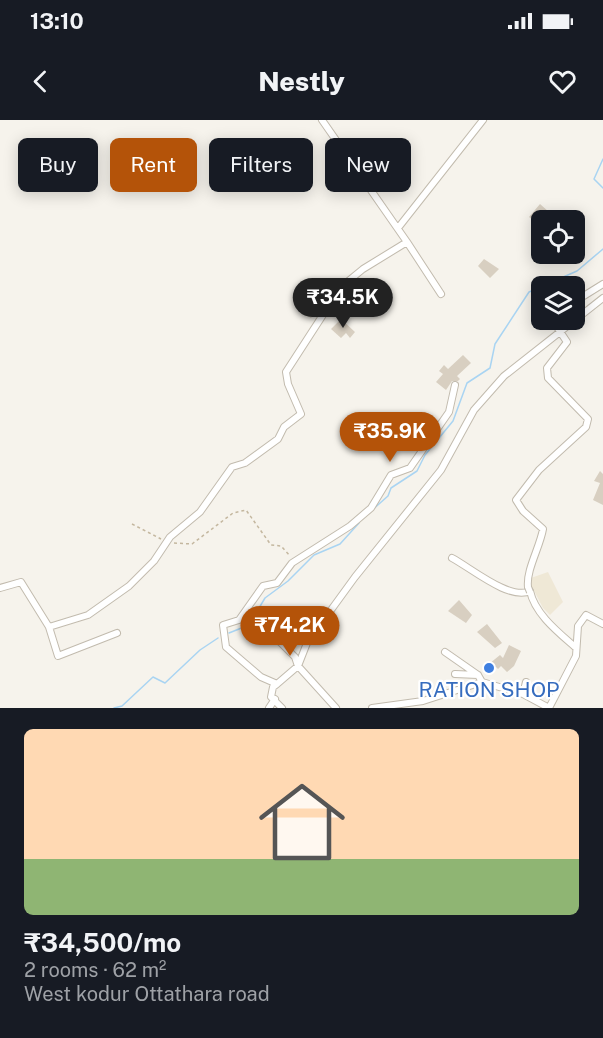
<!DOCTYPE html>
<meta charset="utf-8">
<style>
body{margin:0;font-family:"Public Sans",sans-serif;background:#242831;color:#f1f3f6;height:100vh;display:flex;flex-direction:column;font-size:22px;white-space:nowrap}
*{box-sizing:border-box;margin:0}
p{font-size:20px;color:#9ea1a6}
.icon{flex:none;width:33px;height:33px;fill:none;stroke:currentColor;stroke-width:2;stroke-linecap:round;stroke-linejoin:round}
.map{position:relative;height:588px;overflow:hidden}
.details{display:flex;flex-direction:column;background:#171b24;flex:1}
.details>*{flex:none}
.guide{position:absolute;left:18px;top:18px;width:567px;height:54px;display:flex;gap:12px}
.fabs{position:absolute;left:531px;top:90px;display:grid;gap:12px}
.fabs a{display:grid;place-items:center;width:54px;height:54px;border-radius:9px;background:#171b24;box-shadow:0 3px 15px #0003;font-size:30px}
.price{position:absolute;translate:-50% -51px;padding:0 14px;border-radius:21px;background:#b45309;color:#fff;font-size:20px;line-height:39px;filter:drop-shadow(0 2px 3px #0008)}
.price::after{content:'';position:absolute;left:50%;top:36px;width:18px;height:14px;margin-left:-9px;background:inherit;clip-path:polygon(0 0,100% 0,50% 100%)}
.price.selected{background:#222;color:#fff}
ul{padding:0;list-style:none}
li{display:grid;align-content:center;gap:12px;height:318px;padding:0 24px}
li+li{border-top:2px solid #363941}
li span{display:grid;place-items:center;height:186px;border-radius:9px;color:#555}
li>.icon{margin-inline-start:auto}
span .icon{width:108px;height:108px;fill:#fffc;stroke-width:1}
li b{font-size:26px}
.pill{padding:0 21px;border-radius:9px;background:#171b24;box-shadow:0 3px 15px #0003;font-size:21px;line-height:54px}
.pill.selected{background:#b45309;color:#fff}
.status{display:flex;justify-content:space-between;align-items:center;height:42px;padding:0 30px;background:#171b24;direction:ltr}
.status svg{height:16px;fill:currentColor}
header{display:flex;justify-content:space-between;align-items:center;height:78px;padding:0 24px;background:#171b24;font-size:27px;font-weight:800}
.map>svg:first-child{display:block}
.education{fill:#efe8d6}
.lines{fill:none;stroke-linecap:round;stroke-linejoin:round}
.stream{stroke:#a9d4f2;stroke-width:1.5}
.building{fill:#d8cfc1}
.minor-casing{stroke:#c2bbae;stroke-width:8}
.path{stroke:#c4b79f;stroke-width:1.5;stroke-dasharray:3 3;stroke-linecap:butt}
.minor{stroke:#fff;stroke-width:6}
.minor-bridge-casing{stroke:#c2bbae;stroke-width:8;stroke-linecap:butt}
.minor-bridge{stroke:#fff;stroke-width:6}
.shop-dot{fill:#3f7fe0;stroke:#fff;stroke-width:2}
.labels{text-anchor:middle;stroke-width:4.5;stroke-linejoin:round;paint-order:stroke}
.shop-label{font-size:21px;fill:#366cbe;stroke:#fff}
</style>
<div class="status"><b>13:10</b><svg viewBox="0 0 49 12"><path d="M0 12V9h3v3zM5 12V6h3v6zM10 12V3h3v9zM15 12V0h3v12zM26 1h20v11H26zM47 4h2v5h-2z"/></svg></div>
<header><svg class="icon" aria-label="back" viewBox="0 0 24 24"><path d="M15 5l-7 7 7 7"/></svg>Nestly<svg class="icon" aria-label="heart" viewBox="0 0 24 24"><path d="M12 20l-8-8c-3-5 5-10 8-4 3-6 11-1 8 4z"/></svg></header>
<div class="map">
<svg width="603" height="588" viewBox="0 0 603 588">
<rect width="100%" height="100%" fill="#f6f3ec"/>
<!-- education -->
<path class="education" d="M548,452L563,482L550,495L543,488L528,459Z"/>
<g class="lines">
<!-- stream -->
<path class="stream" d="M603,39L594,59L603,68
M362,399L388,376L391,368L417,351L425,335L453,301L467,263L490,248L495,224L529,172L577,151L603,129
M229,513L249,505L265,478L288,461L314,435L340,424L359,403
M114,588L122,586L153,557L165,563L200,530L218,518"/>
</g>
<!-- building -->
<path class="building" d="M540,84L549,92L539,105L529,97Z
M484,139L499,149L490,158L478,146Z
M320,171L326,177L311,198L304,194L312,178Z
M341,199L355,212L350,218L346,213L341,218L331,209Z
M463,235L471,243L457,256L460,259L458,261H452L446,270L436,262L443,254L439,251L444,245L448,249Z
M600,351L603,354V385L593,380L600,363L594,361Z
M459,480L472,495L466,503L448,491Z
M487,504L502,523L495,528L477,512Z
M509,525L521,531L514,546L507,552L501,546L498,549L496,547L490,553L484,548L500,535L503,538Z"/>
<g class="lines">
<!-- minor casing -->
<g class="minor-casing">
<path id="minor" d="M398,108L483,0
M407,122L441,174
M574,182L603,164
M452,438C471,448 510,481 530,471C535,494 558,512 575,527
M528,467C526,450 540,427 543,409L523,391L516,380L539,350L586,307L588,299L548,258L547,248L567,222L557,207V200
M0,468L21,462L49,507L88,495L129,466L154,441L170,417L200,392L232,347L245,343L278,319L284,307L301,294L288,264L286,252L341,167L363,149L407,122L322,0
M49,507L58,536L117,513
M277,519L295,537L298,546L307,523L355,457L441,350L474,290L504,256L603,178
M445,532L478,555L482,562
M455,554L478,555
M277,564L273,567L271,577L282,588
M523,574L526,562
M269,588L275,579
M336,588L298,546L277,564L261,557L226,527L223,505L239,500L263,466L277,463L292,443L350,406L371,388L391,355L410,348L449,292L455,265
M372,588L423,581L482,562L523,574L549,588L576,536L578,506L586,495L603,504"/>
</g>
<!-- path -->
<path class="path" d="M132,404L161,419
M174,423L192,424L233,393L246,390L271,425L281,426L290,436"/>
<!-- minor -->
<use href="#minor" class="minor"/>
<!-- minor-bridge casing -->
<g class="minor-bridge-casing">
<path id="minor-bridge" d="M528,467L530,472"/>
</g>
<!-- minor-bridge -->
<use href="#minor-bridge" class="minor-bridge"/>
</g>
<!-- markers -->
<circle class="shop-dot" cx="489" cy="548" r="6"/>
<g class="labels">
<!-- shop labels -->
<g class="shop-label">
<text x="489" y="577">RATION SHOP</text>
</g>
</g>
</svg>
<div class="fabs">
<a><svg class="icon" aria-label="locate" viewBox="0 0 24 24"><circle cx="12" cy="12" r="6"/><path d="M12 2v4M12 18v4M2 12h4M18 12h4"/></svg></a>
<a><svg class="icon" aria-label="layers" viewBox="0 0 24 24"><path d="M12 4l9 5-9 5-9-5zM3 14l9 5 9-5"/></svg></a>
</div>
<b class="price selected" style="left:343px;top:209px">₹34.5K</b>
<b class="price" style="left:390px;top:343px">₹35.9K</b>
<b class="price" style="left:290px;top:537px">₹74.2K</b>
<div class="guide">
<a class="pill">Buy</a>
<a class="pill selected">Rent</a>
<a class="pill">Filters</a>
<a class="pill">New</a>
</div>
</div>
<section class="details">
<ul>
<li><span style="background:linear-gradient(#ffd9b3 70%,#8fb573 0)"><svg class="icon" aria-label="home" viewBox="0 0 24 24"><path d="M3 11l9-7 9 7M6 9v11h12V9"/></svg></span><div><b>₹34,500/mo</b><p>2 rooms · 62 m²</p><p>West kodur Ottathara road</p></div></li>
</ul>
</section>
